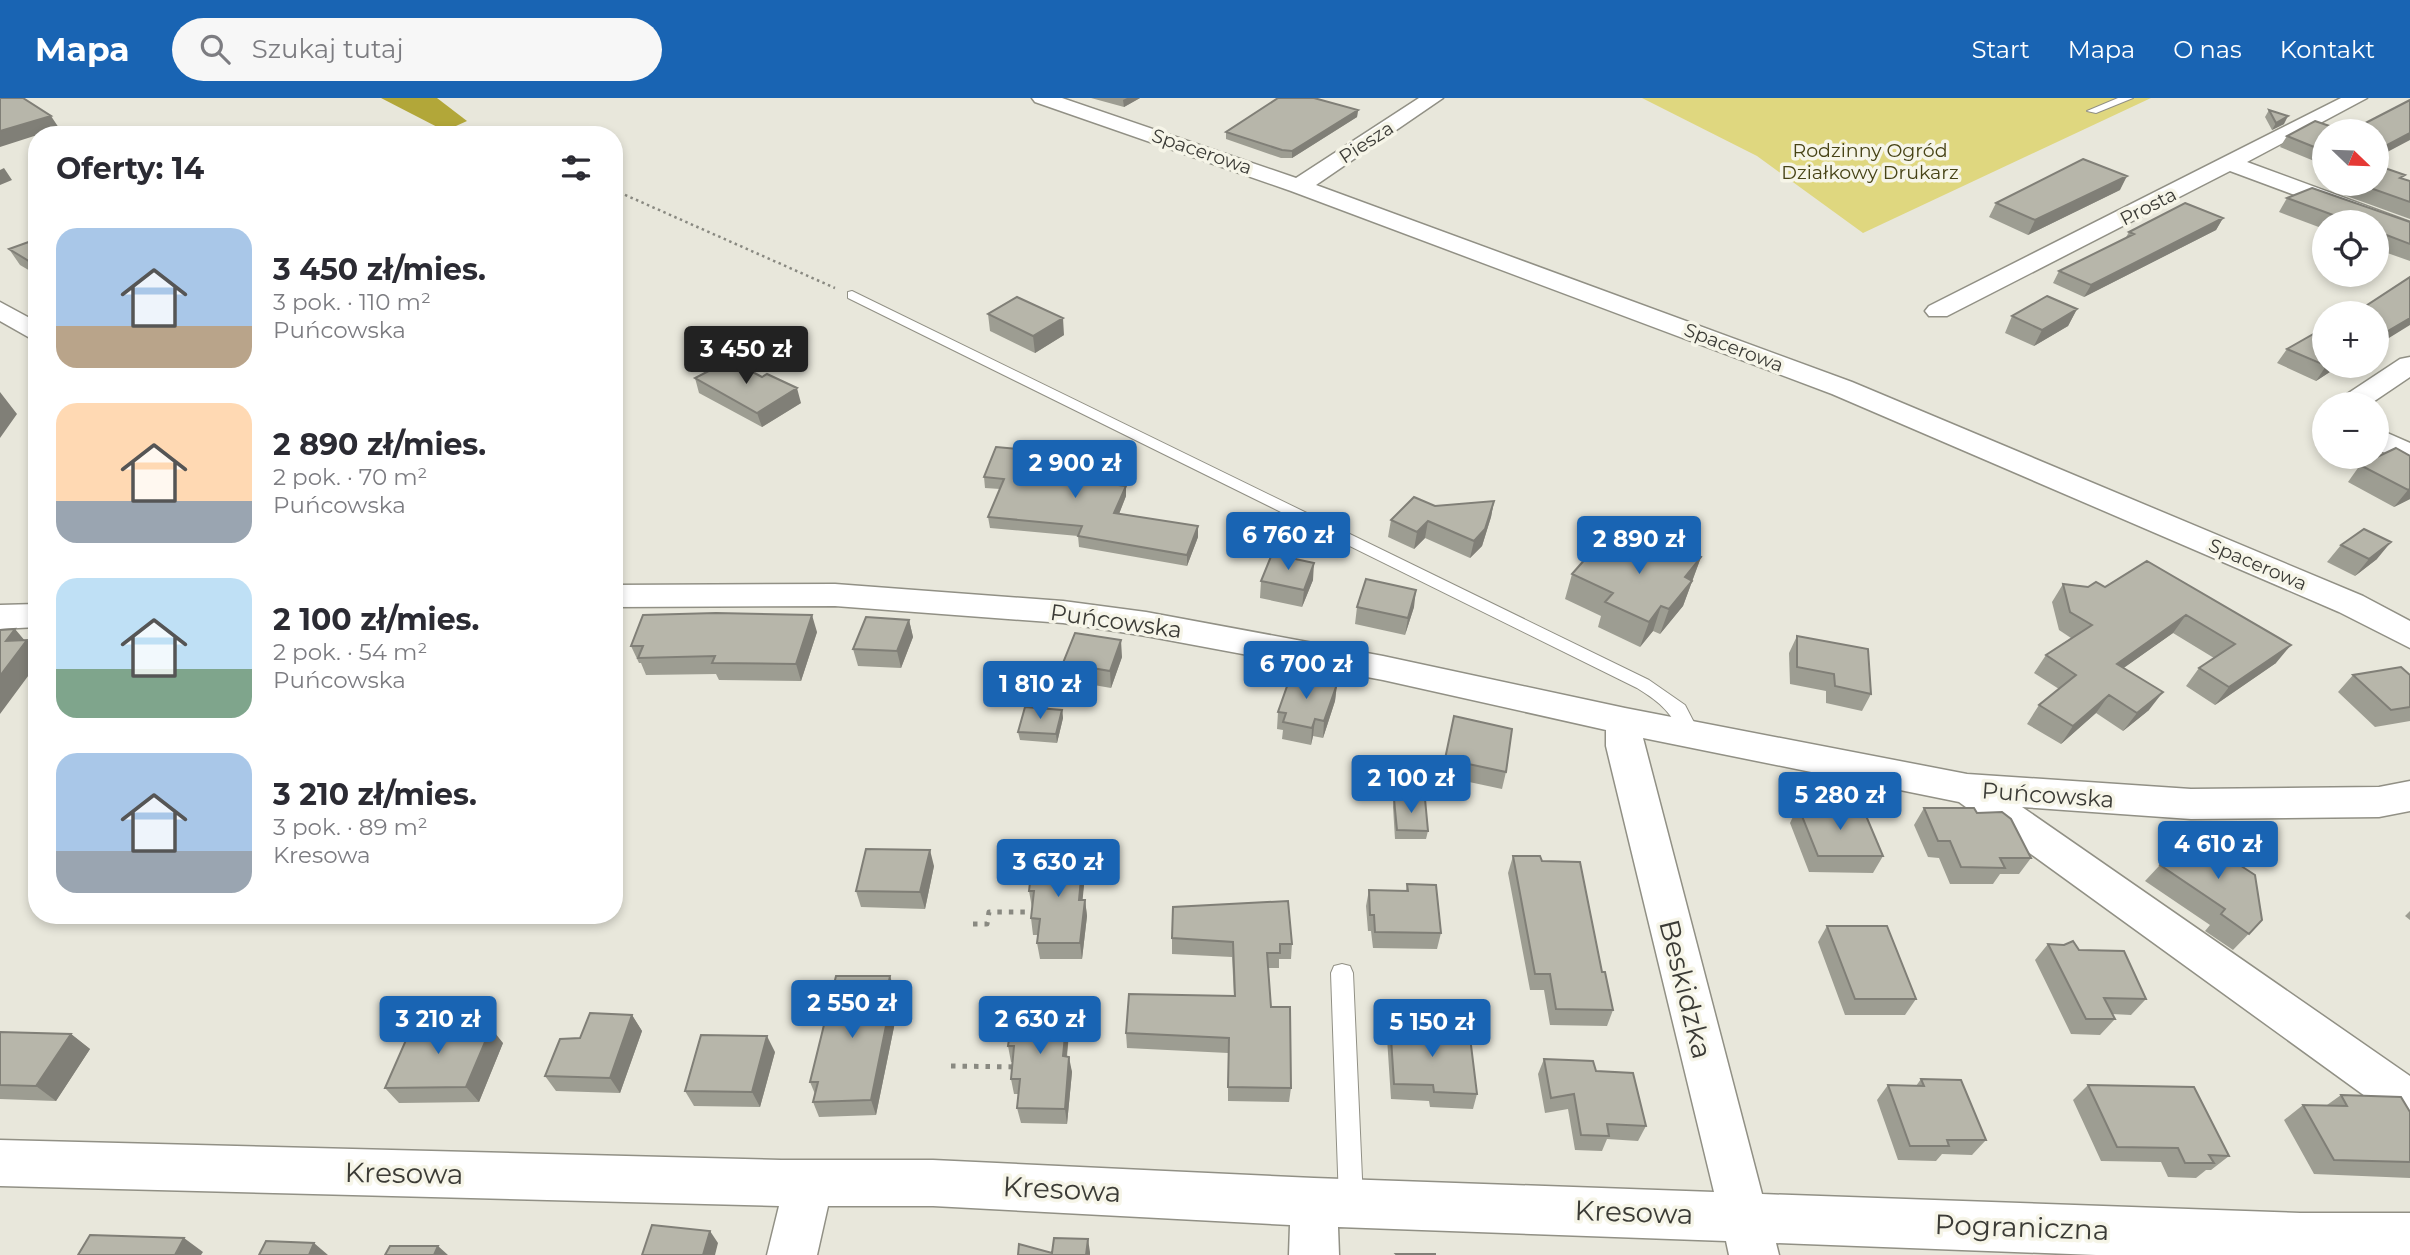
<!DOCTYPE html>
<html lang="pl">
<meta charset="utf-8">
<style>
body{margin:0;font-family:Montserrat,sans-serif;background:#f7f7f7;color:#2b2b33;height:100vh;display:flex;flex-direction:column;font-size:26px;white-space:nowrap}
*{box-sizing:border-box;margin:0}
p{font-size:23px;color:#7c7c81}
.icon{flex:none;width:38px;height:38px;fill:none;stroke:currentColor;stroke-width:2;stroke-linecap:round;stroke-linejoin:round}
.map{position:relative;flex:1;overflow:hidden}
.side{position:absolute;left:28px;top:28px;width:595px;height:798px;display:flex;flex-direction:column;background:#fff;border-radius:28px;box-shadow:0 4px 10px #0003}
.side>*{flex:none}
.needle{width:46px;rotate:113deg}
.controls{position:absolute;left:2312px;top:21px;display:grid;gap:14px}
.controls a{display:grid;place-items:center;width:77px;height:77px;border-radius:50%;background:#fff;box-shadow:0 4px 10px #0003;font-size:35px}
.price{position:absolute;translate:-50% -60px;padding:0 16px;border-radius:7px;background:#1964b3;color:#fff;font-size:23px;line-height:46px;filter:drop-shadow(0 2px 4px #0008)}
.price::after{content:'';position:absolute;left:50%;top:42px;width:21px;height:16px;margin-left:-10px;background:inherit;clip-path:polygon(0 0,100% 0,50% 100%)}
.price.on{background:#222;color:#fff}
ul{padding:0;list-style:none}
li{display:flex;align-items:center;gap:21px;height:175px;padding:0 28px}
li span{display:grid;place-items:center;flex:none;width:196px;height:140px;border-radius:21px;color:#555}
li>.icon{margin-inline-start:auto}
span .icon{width:84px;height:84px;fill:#fffc;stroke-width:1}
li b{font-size:30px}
h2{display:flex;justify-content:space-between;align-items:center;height:84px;padding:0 28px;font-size:30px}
header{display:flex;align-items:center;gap:42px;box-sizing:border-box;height:98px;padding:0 35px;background:#1964b3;color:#fff}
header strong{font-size:33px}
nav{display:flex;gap:38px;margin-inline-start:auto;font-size:24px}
.search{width:490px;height:63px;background:#f7f7f7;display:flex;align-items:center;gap:18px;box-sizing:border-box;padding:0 24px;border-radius:38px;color:#7c7c81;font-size:26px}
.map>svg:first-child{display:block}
.green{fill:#dfd77f}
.forest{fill:#b2a739}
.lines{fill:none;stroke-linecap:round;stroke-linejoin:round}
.service-casing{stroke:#919085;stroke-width:2}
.minor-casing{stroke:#919085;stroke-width:3}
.path-far1{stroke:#898981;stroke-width:2.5;stroke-dasharray:2.5 3.5;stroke-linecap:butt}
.path{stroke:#898981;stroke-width:5;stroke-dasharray:4.5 7;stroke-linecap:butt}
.service{fill:#fff;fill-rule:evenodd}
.minor{fill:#fff;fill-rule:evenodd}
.wall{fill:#9d9d92}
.shaded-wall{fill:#807f77}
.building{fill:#b7b6aa;stroke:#807f77;stroke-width:2}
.labels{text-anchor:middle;stroke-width:7;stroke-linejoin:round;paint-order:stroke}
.far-street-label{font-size:19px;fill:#3b3b36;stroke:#f6f5e8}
.far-park-label{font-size:19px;fill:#474316;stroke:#f6f5e8}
.street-label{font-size:23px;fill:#3b3b36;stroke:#f6f5e8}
.near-street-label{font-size:28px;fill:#3b3b36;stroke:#f6f5e8}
</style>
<header>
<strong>Mapa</strong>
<div class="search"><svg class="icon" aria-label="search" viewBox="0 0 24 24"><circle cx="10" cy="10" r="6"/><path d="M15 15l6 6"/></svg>Szukaj tutaj</div>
<nav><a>Start</a><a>Mapa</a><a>O nas</a><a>Kontakt</a></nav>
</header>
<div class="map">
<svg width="2410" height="1157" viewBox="0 0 2410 1157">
<rect width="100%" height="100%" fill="#e8e7db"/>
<!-- green -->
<path class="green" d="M1642,0H2151L1863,135L1757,58Z"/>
<!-- forest -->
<path class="forest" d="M381,0H437L467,23L445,33Z"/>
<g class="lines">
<!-- service casing -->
<g class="service-casing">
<path id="service" d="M2118,0H2133L2096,15L2087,13Z
M852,193L1649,582L1685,607L1700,636L1697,641H1685C1670,614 1663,606 1637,590L848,200V194Z
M1342,866L1350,868L1353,875L1363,1103L1360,1111L1351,1115L1342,1111L1339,1103L1331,875L1334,868Z"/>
</g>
<!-- minor casing -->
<g class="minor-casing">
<path id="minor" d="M1032,0H1062L1296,80L1419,0H1443L1316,87L1852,284L2363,498L2410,523V550L2339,514L1832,296L1291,93L1035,4Z
M2341,0H2367L2247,64L2410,124V139L2376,128V124H2367L2230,73L1947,218H1929L1925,213L1929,208Z
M0,204L37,224V244L0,223Z
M2410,259V279L2370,306H2337L2341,300L2400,261Z
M2376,330L2410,345V366L2376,351Z
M835,486L1063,503L1146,514L1383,558L1625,610L1967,676L2191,691L2379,689L2410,683V713L2379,719L2191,721L2022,709L2410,978V1025L2394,1019L1959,704L1643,640L1762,1096L2300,1115H2410V1157H2096L1776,1145L1779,1157H1729L1726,1143L1338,1129L1339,1157H1289L1290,1127L933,1108H828L817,1157H767L779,1108L0,1088V1042L781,1062H933L1314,1080L1714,1094L1606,648V632L1383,582L1146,538L1063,525L835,508L614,509V487Z
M37,506V529L0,531V507Z"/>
</g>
<!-- path-far1 -->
<path class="path-far1" d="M614,92L835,190"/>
<!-- path -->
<path class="path" d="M973,826H987L989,814H1036
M951,968L1017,969"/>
<!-- service -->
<use href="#service" class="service"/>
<!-- minor -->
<use href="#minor" class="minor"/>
</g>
<!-- wall -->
<path class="wall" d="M1091,0H1140L1124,9Z
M1358,12L1357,19L1292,60H1281L1226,41V34Z
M2269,12L2284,26L2272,32L2265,19Z
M2324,33V67L2280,49L2287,38Z
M2402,81L2410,83V121L2330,92L2334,86H2376Z
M2120,92L2028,137L1989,119L1996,105Z
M2287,100L2410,124V163L2376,151V124H2324V131L2279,114Z
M2223,120L2216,132L2084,199L2053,185L2059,173L2125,141L2129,134Z
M37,141V177L20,167L9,151Z
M2077,211L2068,228L2034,248L2005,235L2012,218Z
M988,216L1064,237L1035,255L990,233Z
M2287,251L2324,268H2339L2316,283L2277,265Z
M695,280L801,305L762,329L699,295Z
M2410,358V401L2394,409L2348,384L2360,367Z
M1095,368L1090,383L1126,388V398L1119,416L1198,428V439L1187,468L1079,449L1078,438L990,430L988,419L1000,391L985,390L984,379Z
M1494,403L1491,419L1482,448L1470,460L1425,440L1414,451L1388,439L1391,422Z
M2341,447L2377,461L2355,478L2327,464Z
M1701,459L1683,508L1660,536L1653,533L1640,549L1598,529L1601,518L1565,501L1572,476L1643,461Z
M2147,463L2276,565L2215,607L2186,588L2199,570L2214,560L2173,535L2123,570L2149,612L2123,633L2096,615L2061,646L2027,626L2039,607L2059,591L2034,575L2046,557L2071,540L2059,532L2052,504L2063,486L2088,489H2105Z
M1313,482L1302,509L1260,500L1261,483Z
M1357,509H1414L1405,537L1355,526Z
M909,522L913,539L901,570L858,568L853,551Z
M817,534L801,583L719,582L716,576L646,577L641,565H639L631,548Z
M1797,538L1871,596L1862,613L1826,605V593L1790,586L1789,555Z
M1122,559L1111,590L1065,582L1063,565Z
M2353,577H2410V623L2375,629L2338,594Z
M1337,586L1335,603L1323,640L1313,638L1311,647L1282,641L1283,632L1277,631L1278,614Z
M1062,612L1063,620L1057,645L1020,642L1018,634Z
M1454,618L1506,674L1502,691L1441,678Z
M1394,701L1428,733L1426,741H1395L1393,709Z
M1798,708L1883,758L1873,775L1809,774L1790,725Z
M1924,710L2031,760L2019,776H2000L1993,786H1950L1939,760L1928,759L1914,727Z
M1513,758L1542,763L1613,912L1607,928L1550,927L1544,892H1530L1508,775Z
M2160,767L2262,822L2233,852L2205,833L2210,827L2145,783Z
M934,768L925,811L861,809L856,793Z
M1085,777L1082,802H1085L1087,818L1082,861H1040L1037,845L1038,837H1033L1031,820L1032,810L1029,793Z
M1407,786L1441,835L1437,851L1373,850L1371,833H1368L1366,808L1369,792L1406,793Z
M2410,813V822L2405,818Z
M1827,828L1916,901L1905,917H1845L1818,844Z
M1172,840L1292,846L1291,861H1279V870H1268L1271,909L1291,990L1289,1004L1228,1003V955L1127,950L1126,935L1234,898L1232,859L1172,856Z
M2048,846L2079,852L2146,901L2131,917L2112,916L2115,921L2100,937L2071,936L2035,862Z
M895,894L892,913L895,924L876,1017L819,1019L813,1004L815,996L810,984Z
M632,917L642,933L620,995L556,993L545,978Z
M1070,924L1067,959L1072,974L1067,1026L1021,1025L1017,1010L1019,996H1014L1011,981L1013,964H1011L1008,948Z
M1390,925L1432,937L1477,996L1473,1011L1430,1009L1429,1003L1391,1001L1387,940Z
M433,929L503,945L479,1004L399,1005L385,990Z
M0,934L71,936L90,951L56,1003L0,1001Z
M775,954L760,1009L694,1008L685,993Z
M1544,961L1596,973L1646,1028L1638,1043L1607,1041L1602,1053L1575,1052L1568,1011L1545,1015L1538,976Z
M1921,981L1986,1042L1972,1057L1942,1056L1936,1063L1898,1062L1877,1002L1888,987L1916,988Z
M2088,987L2229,1058L2211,1072H2206L2196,1080L2168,1079L2161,1064L2101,1063L2073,1002Z
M2341,997L2410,1014V1080L2314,1076L2284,1022L2303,1007H2327Z"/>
<!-- shaded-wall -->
<path class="shaded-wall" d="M1127,0H1140L1124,9L1123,2Z
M1358,12L1357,19L1292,60V53Z
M51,18L59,30L0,49V33Z
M2288,18L2284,26L2272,32L2276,25Z
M2410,35V42L2376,60V53Z
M4,70L12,82L0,87V72Z
M2127,78L2120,92L2028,137L2035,122Z
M2223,120L2216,132L2084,199L2091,187Z
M2077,211L2068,228L2034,248L2042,232Z
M1063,220L1064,237L1035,255L1033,238Z
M2410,220V227L2376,248V244L2381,237Z
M2326,268H2339L2316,283Z
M797,290L801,305L762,329L757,315Z
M0,294L17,316L0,340Z
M1095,358V368L1087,393L1086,383Z
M1126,388V398L1115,426L1114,415Z
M2410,391V401L2394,409L2408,392Z
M1494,403L1491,419L1482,448L1470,460L1474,443Z
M1428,423L1425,440L1414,451L1417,434Z
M1198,428V439L1187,468V457Z
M2391,444L2377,461L2355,478L2369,461Z
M1701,459L1683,508L1660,536L1669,511L1685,479Z
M1314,465L1313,482L1302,509L1304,492Z
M1416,492L1414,509L1405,537L1408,520Z
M1661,508L1653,533L1640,549L1649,524Z
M812,517L817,534L801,583L796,566Z
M2186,517L2173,535L2104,584L2117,566Z
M909,522L913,539L901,570L897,553Z
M15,531L26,544L27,542L37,552V566L0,616V578L6,543Z
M1121,542L1122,559L1111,590L1110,573Z
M2291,547L2276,565L2215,607L2229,589Z
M1337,586L1335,603L1323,640L1324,623Z
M2163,594L2149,612L2123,633L2137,615Z
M2109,597L2096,615L2061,646L2073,628Z
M1062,612L1063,620L1057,645L1056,636Z
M1315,621L1313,638L1311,647L1312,630Z
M930,752L934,768L925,811L920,794Z
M1083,760L1085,777L1081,818L1079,802Z
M1085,802L1087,818L1082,861L1080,845Z
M890,878L895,894L892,913L895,924L876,1017L871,1002L884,908Z
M1068,908L1070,924L1065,974L1063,958Z
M632,917L642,933L620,995L610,980Z
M425,919L438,935L424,928Z
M491,930L503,945L479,1004L466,989Z
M71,936L90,951L56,1003L36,988Z
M767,938L775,954L760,1009L752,994Z
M1069,959L1072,974L1067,1026L1065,1011Z
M710,1133L718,1145L715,1157H703Z
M184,1140L203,1154L201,1157H175Z
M1088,1141L1090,1154V1157H1086Z
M314,1145L328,1157H309Z
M438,1148L448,1157H434Z"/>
<!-- building -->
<path class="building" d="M0,0H23L51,18L0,33Z
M1278,0H1314L1358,12L1292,53L1282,52L1226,34Z
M2410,2V35L2376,53V33H2350Z
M2269,12L2288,18L2276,25Z
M2315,23L2344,33H2324V53L2287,38Z
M2083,61L2127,78L2035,122L1996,105Z
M2376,67L2405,77L2400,80L2410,83V104L2359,86H2376Z
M2312,90L2410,124V146L2376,133V124H2352L2287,100Z
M2185,105L2223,120L2091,187L2059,173L2134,136L2129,134Z
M37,141V168L9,151Z
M2410,179V220L2381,237L2376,236V215H2355Z
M2047,198L2077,211L2042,232L2012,218Z
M1017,199L1063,220L1033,238L988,216Z
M2324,230V267L2287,251Z
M730,262L762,279L767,276L797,290L757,315L695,280Z
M996,349L1095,358L1086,383L1126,388L1114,415L1198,428L1187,457L1078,438L1082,428L988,419L1004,381L984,379Z
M2396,350L2410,358V391L2408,392L2360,367Z
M1414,399L1435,408L1494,403L1485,431L1474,443L1428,423L1417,434L1391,422Z
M2364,431L2391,444L2369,461L2341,447Z
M1660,441L1701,459L1685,479L1692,483L1669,511L1661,508L1649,524L1605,504L1613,495L1572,476L1602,442L1643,461Z
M1272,456L1314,465L1304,492L1261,483Z
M2147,463L2291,547L2229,589L2199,570L2235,546L2186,517L2117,566L2163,594L2137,615L2109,597L2073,628L2039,607L2076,577L2046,557L2092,527L2070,514L2063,486L2088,489L2096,484L2105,489Z
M1366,481L1416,492L1408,520L1357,509Z
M716,515L812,517L796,566L712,565L715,558L638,560L643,548H631L643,517Z
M866,519L909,522L897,553L853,551Z
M15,531L6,543L27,542L0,578V532Z
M1075,535L1121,542L1110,573L1063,565Z
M1797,538L1868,551L1871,596L1835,588L1834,576L1797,569Z
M2401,569L2410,577V609L2391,612L2353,577Z
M1291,577L1337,586L1324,623L1315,621L1312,630L1283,624L1286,615L1278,614Z
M1025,609L1062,612L1056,636L1018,634Z
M1454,618L1512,631L1506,674L1445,661Z
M1394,701H1425L1428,733L1397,732Z
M1798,708L1864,713L1883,758H1818Z
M1924,710H1974L1977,715L2002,714L2011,721L2031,760H2000L2005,770L1961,769L1950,743H1938Z
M2192,736L2255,777L2262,822L2249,836L2221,816L2225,811L2160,767Z
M866,751L930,752L920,794L856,793Z
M1513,758H1540L1542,763L1580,764L1602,874H1605L1613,912L1556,911L1550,876H1535Z
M1033,759L1083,760L1079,802H1085L1080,845H1037L1040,821L1031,820L1034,793H1029Z
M1407,786L1436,787L1441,835L1375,834L1374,817H1370L1369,792L1408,793Z
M1288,803L1292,846H1280V855H1267L1271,909H1290L1291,990L1228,989L1229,940L1126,935L1129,896L1235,898L1233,844L1172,840L1173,809Z
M1827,828H1887L1916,901H1855Z
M2073,843L2079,852L2124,853L2146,901L2104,900L2115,921H2086L2048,846L2064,847Z
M836,878H890L884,908H890L871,1002L813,1004L818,984H810Z
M1014,907L1068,908L1063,958L1069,959L1065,1011L1017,1010L1020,981H1011L1014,948H1008Z
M590,915L632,917L610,980L545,978L560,941L580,940Z
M417,917L425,919L424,928L491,930L466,989L385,990Z
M1390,925L1431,926L1432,937L1470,939L1477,996L1434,994L1433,987L1394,986Z
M0,934L71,936L36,988L0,987Z
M701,937L767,938L752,994L685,993Z
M1544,961L1593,963L1596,973L1633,975L1646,1028L1607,1026L1609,1038L1581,1037L1574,996L1551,1000Z
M1921,981L1961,982L1986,1042H1947L1949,1048H1910L1888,987L1924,988Z
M2088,987L2194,989L2229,1058L2209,1057L2214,1065H2185L2178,1050L2117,1049Z
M2341,997L2401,999L2410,1014V1064L2334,1062L2303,1007L2347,1008Z
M652,1127L710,1133L703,1157H642Z
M90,1137L184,1140L175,1157H78Z
M1054,1140L1088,1141L1086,1157H1018L1019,1146L1052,1155Z
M266,1143L314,1145L309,1157H259Z
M390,1148H438L434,1157H385Z
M1396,1156H1435V1157H1397Z"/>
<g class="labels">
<!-- far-street labels -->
<g class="far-street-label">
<text transform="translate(1366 44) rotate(-33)" y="7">Piesza</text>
<text transform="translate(1202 53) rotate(19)" y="7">Spacerowa</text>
<text transform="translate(2148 108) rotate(-27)" y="7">Prosta</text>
<text transform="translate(1734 249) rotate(21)" y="7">Spacerowa</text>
<text transform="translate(2258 466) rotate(23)" y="7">Spacerowa</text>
</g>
<!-- far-park labels -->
<g class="far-park-label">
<text x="1870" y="59">Rodzinny Ogród<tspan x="1870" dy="22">Działkowy Drukarz</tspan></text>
</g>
<!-- street labels -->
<g class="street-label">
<text transform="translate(1116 523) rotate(8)" y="8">Puńcowska</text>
<text transform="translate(2048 697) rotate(4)" y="8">Puńcowska</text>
</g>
<!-- near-street labels -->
<g class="near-street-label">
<text transform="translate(1686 891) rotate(76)" y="10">Beskidzka</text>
<text transform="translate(404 1075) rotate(1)" y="10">Kresowa</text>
<text transform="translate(1062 1091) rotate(3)" y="10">Kresowa</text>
<text transform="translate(1634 1114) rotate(2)" y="10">Kresowa</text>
<text transform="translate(2022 1129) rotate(2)" y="10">Pograniczna</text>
</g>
</g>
</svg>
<div class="controls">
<a><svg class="needle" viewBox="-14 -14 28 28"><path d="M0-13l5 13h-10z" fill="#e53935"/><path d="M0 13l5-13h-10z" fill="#7c7c81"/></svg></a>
<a><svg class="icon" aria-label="locate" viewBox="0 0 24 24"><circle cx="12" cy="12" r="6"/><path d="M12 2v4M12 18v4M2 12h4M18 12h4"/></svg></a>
<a>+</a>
<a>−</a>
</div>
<b class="price on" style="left:746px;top:288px">3 450 zł</b>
<b class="price" style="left:1075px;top:402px">2 900 zł</b>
<b class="price" style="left:1288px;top:474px">6 760 zł</b>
<b class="price" style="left:1639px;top:478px">2 890 zł</b>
<b class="price" style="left:1306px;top:603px">6 700 zł</b>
<b class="price" style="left:1040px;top:623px">1 810 zł</b>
<b class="price" style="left:1411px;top:717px">2 100 zł</b>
<b class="price" style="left:1840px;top:734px">5 280 zł</b>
<b class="price" style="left:2218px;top:783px">4 610 zł</b>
<b class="price" style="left:1058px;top:801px">3 630 zł</b>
<b class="price" style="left:852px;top:942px">2 550 zł</b>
<b class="price" style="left:438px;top:958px">3 210 zł</b>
<b class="price" style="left:1040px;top:958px">2 630 zł</b>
<b class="price" style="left:1432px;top:961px">5 150 zł</b>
<section class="side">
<h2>Oferty: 14<svg class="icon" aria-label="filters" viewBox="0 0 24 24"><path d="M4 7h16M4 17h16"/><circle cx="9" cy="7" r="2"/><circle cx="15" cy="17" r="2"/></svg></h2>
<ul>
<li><span style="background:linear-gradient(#a9c7e8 70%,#b9a48a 0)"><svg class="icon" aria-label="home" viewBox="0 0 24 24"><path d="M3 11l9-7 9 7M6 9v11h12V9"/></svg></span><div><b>3 450 zł/mies.</b><p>3 pok. · 110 m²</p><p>Puńcowska</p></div></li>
<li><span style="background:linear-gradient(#ffd9b3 70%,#9aa5b1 0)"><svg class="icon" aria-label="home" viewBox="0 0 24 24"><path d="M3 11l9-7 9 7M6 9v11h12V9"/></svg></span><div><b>2 890 zł/mies.</b><p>2 pok. · 70 m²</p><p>Puńcowska</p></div></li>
<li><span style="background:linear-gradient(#bfe0f5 65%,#7fa58c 0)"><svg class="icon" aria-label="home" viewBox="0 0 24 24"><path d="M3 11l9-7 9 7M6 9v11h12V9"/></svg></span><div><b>2 100 zł/mies.</b><p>2 pok. · 54 m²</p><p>Puńcowska</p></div></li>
<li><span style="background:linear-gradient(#a9c7e8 70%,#9aa5b1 0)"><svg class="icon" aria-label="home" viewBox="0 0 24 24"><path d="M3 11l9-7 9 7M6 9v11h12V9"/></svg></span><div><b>3 210 zł/mies.</b><p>3 pok. · 89 m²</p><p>Kresowa</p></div></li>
</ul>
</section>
</div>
